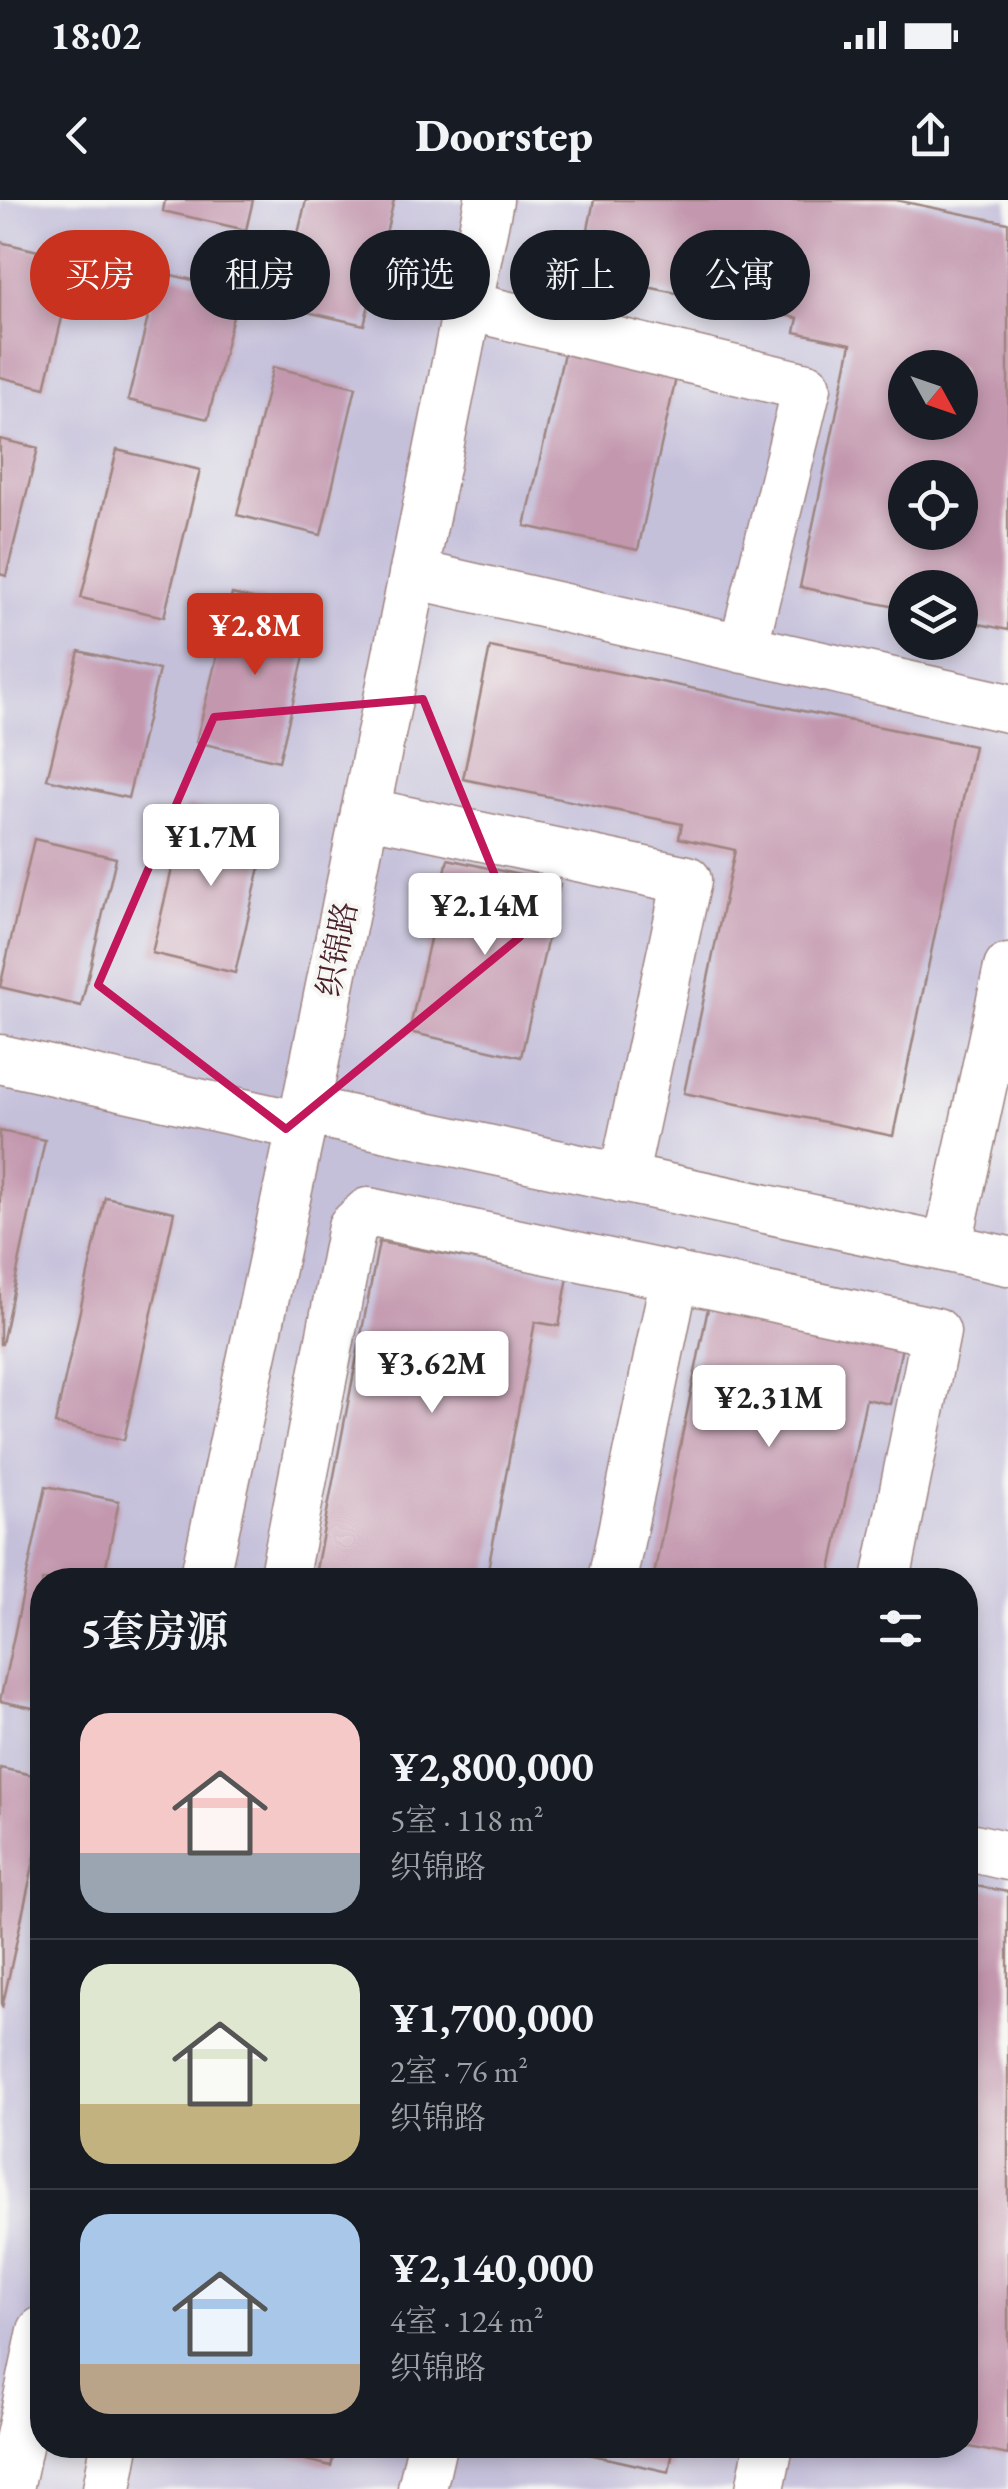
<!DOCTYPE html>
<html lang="zh">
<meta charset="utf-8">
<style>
body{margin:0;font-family:"EB Garamond","Noto Serif SC",serif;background:#20242c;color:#f1f3f6;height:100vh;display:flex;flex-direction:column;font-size:38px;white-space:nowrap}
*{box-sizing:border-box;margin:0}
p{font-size:32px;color:#9ea1a6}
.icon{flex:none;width:55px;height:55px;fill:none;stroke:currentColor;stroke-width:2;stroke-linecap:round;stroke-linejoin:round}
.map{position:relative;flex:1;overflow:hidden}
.sheet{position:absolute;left:30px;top:1368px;width:948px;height:890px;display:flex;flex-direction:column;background:#171b24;border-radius:40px;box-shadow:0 5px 15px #0003}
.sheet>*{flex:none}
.banner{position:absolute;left:30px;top:30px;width:950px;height:90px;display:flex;gap:20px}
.needle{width:65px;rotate:130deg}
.tools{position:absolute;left:888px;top:150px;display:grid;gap:20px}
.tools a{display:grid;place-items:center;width:90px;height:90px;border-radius:50%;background:#171b24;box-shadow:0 5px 15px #0003;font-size:50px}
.price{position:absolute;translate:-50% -85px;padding:0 22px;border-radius:10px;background:#fff;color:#222;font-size:32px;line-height:65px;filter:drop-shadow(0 2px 5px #0008)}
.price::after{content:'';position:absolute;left:50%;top:60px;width:30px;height:22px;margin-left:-15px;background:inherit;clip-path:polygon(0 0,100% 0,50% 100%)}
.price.current{background:#c8321e;color:#fff}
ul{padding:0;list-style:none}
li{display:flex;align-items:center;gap:30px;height:250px;padding:0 50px}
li+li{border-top:2px solid #363941}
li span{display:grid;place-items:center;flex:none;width:280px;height:200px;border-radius:30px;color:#555}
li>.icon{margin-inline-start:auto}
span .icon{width:120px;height:120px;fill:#fffc;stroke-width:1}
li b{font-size:42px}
h2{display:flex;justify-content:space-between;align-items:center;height:120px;padding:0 50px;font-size:42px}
.tag{padding:0 35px;border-radius:45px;background:#171b24;box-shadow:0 5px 15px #0003;font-size:35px;line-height:90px}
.tag.current{background:#c8321e;color:#fff}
.status{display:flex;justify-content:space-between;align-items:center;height:70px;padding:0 50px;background:#171b24;direction:ltr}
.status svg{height:28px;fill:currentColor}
header{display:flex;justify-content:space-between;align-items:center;height:130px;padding:0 50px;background:#171b24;font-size:45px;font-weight:800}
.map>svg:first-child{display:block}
.industrial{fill:#c5c0da;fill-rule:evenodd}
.building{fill:#c397ae;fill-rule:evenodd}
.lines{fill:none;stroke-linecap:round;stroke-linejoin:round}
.minor-casing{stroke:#9e8480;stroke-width:51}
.minor{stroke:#fff;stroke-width:48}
.marked{fill:none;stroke:#c2185b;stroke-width:8;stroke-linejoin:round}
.labels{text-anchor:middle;stroke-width:8;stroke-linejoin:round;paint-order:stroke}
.street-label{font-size:32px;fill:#4a1f2b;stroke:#f6f6f2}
</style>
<div class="status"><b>18:02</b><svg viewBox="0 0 49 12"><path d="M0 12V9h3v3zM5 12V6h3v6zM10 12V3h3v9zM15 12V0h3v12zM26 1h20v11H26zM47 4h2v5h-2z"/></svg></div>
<header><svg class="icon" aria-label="back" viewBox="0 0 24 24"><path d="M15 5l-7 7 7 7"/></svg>Doorstep<svg class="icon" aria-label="share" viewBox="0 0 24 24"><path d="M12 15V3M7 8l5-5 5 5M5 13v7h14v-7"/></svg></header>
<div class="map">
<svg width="1008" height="2289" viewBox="0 0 1008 2289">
<rect width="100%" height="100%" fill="#f6f6f2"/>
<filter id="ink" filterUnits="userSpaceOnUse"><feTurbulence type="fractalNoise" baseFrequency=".01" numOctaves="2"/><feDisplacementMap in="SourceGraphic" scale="20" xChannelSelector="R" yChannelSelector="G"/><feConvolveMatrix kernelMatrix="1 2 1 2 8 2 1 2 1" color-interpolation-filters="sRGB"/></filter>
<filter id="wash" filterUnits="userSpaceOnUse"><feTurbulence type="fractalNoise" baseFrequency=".0048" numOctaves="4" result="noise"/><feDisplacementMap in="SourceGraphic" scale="40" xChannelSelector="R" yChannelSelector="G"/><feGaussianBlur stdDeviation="2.25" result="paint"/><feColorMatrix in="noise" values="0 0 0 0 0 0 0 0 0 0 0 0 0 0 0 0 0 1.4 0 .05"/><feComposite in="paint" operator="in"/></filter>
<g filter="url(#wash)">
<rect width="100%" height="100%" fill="#f3e9d6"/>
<!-- industrial -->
<path class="industrial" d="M0,0H1008V2289H0ZM905,168H960V222H905ZM905,278H960V332H905ZM905,388H960V442H905ZM42,1380H965V2245H42Z"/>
<g id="blocks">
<!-- building -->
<path class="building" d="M165,0H253L246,30L163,11Z
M306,0H394L364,125L281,106Z
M594,0H895L1008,23V430L960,420V388H905V409L800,387L851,144L795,132L798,118L579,73ZM905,168H960V222H905ZM905,278H960V332H905Z
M0,42L76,60L45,188L0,177Z
M159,72L239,91L208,219L128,200Z
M564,153L676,178L638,350L525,326Z
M273,167L356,187L321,335L237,315Z
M0,239L38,248L6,376L0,374Z
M117,250L200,270L164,417L81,398Z
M232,394L314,414L279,561L196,542Z
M490,447L974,546L893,936L684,893L735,650L679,638L682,624L463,579Z
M79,451L159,470L128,598L47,579Z
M187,606L270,625L235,773L152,753Z
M34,639L116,658L81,806L0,787Z
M448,659L560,684L521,857L409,832Z
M0,931L45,940L2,1144H0Z
M105,997L174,1012L124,1240L55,1224Z
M379,1042L568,1077L559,1126L535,1122L486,1380H314Z
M708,1108L902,1147L890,1204L866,1199L829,1380H653Z
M46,1286L119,1301L103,1380H42V1510L0,1501Z
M0,1568L42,1577V1624L2,1808Z
M965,1684L1008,1692V2255L965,2246Z
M241,2245H336L331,2266Z
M548,2245H674L669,2272Z"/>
</g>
</g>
<g filter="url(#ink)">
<use href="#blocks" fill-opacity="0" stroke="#9e8480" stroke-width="2.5"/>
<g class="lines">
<!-- minor casing -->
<g class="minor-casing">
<path id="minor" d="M467,106L807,187L743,449
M413,374L1008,508
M365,612L687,680L623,979
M0,859L301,926
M305,910L1008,1061
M947,1048L1008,768
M204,1380L305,910L489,0
M283,1380L352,1027L368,1012L936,1132L886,1380
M612,1380L675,1076
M965,1646L1008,1656
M9,2289L42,2131
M107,2289L115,2245
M422,2289L432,2245
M760,2289L769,2245"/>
</g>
<!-- minor -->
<use href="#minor" class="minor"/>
</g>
</g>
<!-- marked area -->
<path class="marked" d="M423,499L520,737L286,929L98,785L214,517Z"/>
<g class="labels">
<!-- street labels -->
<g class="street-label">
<text transform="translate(337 749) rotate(-79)" y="11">织锦路</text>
</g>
</g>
</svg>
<div class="tools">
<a><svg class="needle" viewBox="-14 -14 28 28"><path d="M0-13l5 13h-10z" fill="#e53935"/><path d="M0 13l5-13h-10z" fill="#9ea1a6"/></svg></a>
<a><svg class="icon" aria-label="locate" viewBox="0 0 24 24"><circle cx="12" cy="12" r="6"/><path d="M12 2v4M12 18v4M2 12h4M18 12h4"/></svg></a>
<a><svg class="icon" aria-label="layers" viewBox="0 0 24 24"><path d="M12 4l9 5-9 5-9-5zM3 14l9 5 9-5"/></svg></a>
</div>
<b class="price current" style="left:255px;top:478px">¥2.8M</b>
<b class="price" style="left:211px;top:689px">¥1.7M</b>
<b class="price" style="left:485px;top:758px">¥2.14M</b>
<b class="price" style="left:432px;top:1216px">¥3.62M</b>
<b class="price" style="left:769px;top:1250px">¥2.31M</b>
<div class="banner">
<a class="tag current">买房</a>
<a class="tag">租房</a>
<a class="tag">筛选</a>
<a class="tag">新上</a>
<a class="tag">公寓</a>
</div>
<section class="sheet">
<h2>5套房源<svg class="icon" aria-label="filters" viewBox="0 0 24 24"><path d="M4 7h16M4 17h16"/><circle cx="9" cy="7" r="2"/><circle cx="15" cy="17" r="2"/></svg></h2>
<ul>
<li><span style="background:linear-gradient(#f6c9c9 70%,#9aa5b1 0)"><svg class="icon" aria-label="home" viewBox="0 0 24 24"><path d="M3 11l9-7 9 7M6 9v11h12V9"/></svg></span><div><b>¥2,800,000</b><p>5室 · 118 m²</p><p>织锦路</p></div></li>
<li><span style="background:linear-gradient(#dfe7d0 70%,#c2b280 0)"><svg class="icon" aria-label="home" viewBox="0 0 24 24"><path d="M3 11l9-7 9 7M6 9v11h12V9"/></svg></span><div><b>¥1,700,000</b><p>2室 · 76 m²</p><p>织锦路</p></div></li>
<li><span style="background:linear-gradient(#a9c7e8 75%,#b9a48a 0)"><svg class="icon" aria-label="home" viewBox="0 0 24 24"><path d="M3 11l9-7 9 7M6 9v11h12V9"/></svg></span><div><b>¥2,140,000</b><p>4室 · 124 m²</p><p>织锦路</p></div></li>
</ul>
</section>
</div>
